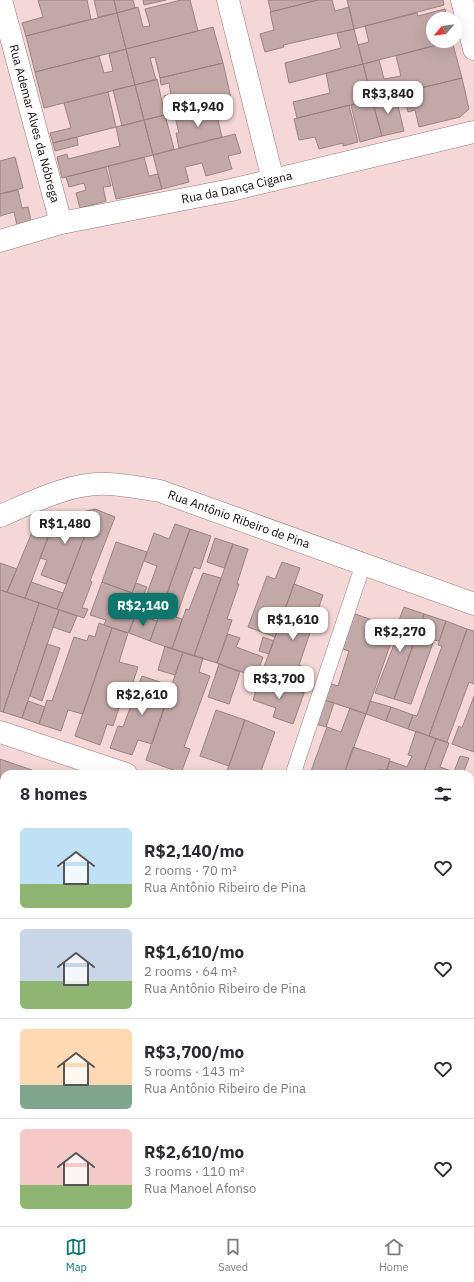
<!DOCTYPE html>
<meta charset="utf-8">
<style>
body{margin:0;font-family:"IBM Plex Sans",sans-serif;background:#f7f7f7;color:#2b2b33;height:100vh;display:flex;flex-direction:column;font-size:15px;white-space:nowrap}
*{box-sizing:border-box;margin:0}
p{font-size:13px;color:#7c7c81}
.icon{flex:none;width:22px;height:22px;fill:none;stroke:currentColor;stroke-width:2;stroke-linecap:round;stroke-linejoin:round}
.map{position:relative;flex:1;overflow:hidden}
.details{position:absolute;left:0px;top:770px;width:474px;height:456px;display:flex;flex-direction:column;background:#fff;border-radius:12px 12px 0 0;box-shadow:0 4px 16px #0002}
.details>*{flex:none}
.needle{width:26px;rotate:241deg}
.buttons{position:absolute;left:426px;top:12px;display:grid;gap:8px}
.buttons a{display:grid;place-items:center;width:36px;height:36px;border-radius:50%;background:#fff;box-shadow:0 4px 16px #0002;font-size:20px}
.price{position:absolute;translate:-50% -34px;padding:0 9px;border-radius:8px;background:#fff;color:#222;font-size:13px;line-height:26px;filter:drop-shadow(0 1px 2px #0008)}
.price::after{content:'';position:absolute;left:50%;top:24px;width:12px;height:9px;margin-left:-6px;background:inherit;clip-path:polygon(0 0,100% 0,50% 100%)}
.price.on{background:#0f766e;color:#fff}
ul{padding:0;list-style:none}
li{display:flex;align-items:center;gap:12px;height:100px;padding:0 20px}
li+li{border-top:1px solid #e1e1e2}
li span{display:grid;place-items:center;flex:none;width:112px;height:80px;border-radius:6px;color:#555}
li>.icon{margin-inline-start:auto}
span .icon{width:48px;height:48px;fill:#fffc;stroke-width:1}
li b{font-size:17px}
h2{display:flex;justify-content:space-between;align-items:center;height:48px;padding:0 20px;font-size:17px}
.tab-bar{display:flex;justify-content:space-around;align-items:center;height:56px;border-top:1px solid #e1e1e2;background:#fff;font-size:11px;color:#7c7c81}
.tab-bar a{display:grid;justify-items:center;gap:2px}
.tab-bar .on{color:#0f766e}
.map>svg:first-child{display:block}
.building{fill:#c3a8a8;stroke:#9c8382}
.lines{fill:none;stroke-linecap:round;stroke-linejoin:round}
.lane-casing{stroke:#957c7b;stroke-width:16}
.street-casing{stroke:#957c7b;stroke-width:23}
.secondary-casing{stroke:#957c7b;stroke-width:23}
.lane{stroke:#fff;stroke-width:15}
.street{stroke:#fff;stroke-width:22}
.secondary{stroke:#fff;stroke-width:22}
.labels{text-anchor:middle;stroke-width:3;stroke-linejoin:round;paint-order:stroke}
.street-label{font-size:12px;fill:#130a0a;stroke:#fff}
</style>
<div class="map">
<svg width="474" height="1226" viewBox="0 0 474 1226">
<rect width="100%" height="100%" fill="#f4d7d6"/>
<!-- building -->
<path class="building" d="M38,0H87L91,19L26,36L22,23L43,17Z
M94,0H114L117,13L98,17Z
M114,0H133L135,8L117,13Z
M143,0H166L144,5Z
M181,0H190L198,31L126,49L117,13L138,7L143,27L150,26L145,9Z
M268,0H318L271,12Z
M318,0H332L335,11L349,7L354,29L283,45L284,47L265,52L260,34L274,30L270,12Z
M347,0H443L444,5L354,29Z
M445,9L447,19H433V41H452L363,64L358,45L369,42L365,26L417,13L418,16Z
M117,13L126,49L35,72L26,36Z
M213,27L223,63L160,78L155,57L150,58L156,80L135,85L126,49Z
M354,29L363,64L289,83L285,63L341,48L337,33Z
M452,41L462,78L372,100L363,64L379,60L384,79L401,76L396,56Z
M126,49L135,85L44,108L35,72L99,56L104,73L113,71L109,54Z
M223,63L231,98L207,104L206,101L167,110L164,96L171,94L169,83L161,85L160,78Z
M363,64L372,100L297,118L293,102L330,93L326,73Z
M462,78L469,109L460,117L419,127L415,110L408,112L403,92Z
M157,79L165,115L144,120L135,85Z
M135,85L144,120L122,126L113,90Z
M108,92L116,127L53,143L50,133L71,128L64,103Z
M395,94L404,131L382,136L372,100Z
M372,100L382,136L360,142L351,105Z
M349,105L358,142L343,146V143L319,149L315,137L299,140L294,119Z
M215,107L222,137L179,148L176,133H179L175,117Z
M165,115L174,149L153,155L144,120Z
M144,120L153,155L62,178L57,157L67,154L68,159L120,146L116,127Z
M235,134L241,153L228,156L232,169L206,176L202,163L185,167L189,182L162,189L153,155Z
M77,137L78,145L55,151L53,143Z
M15,157L23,188L0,194V161Z
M144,157L149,176L158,174L162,189L116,199L108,166Z
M106,167L111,186L103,187L106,201L80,208L76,193L86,190L84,183L69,187L66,177Z
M18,190L22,208L28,207L31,221L17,225L14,212L0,216V194Z
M95,509L66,584L41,575L47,560L40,558L55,519Z
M95,509L115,517L90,581L92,582L82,608L88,609L84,618L57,609Z
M55,520L25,598L7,592L33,530Z
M175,524L190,529L160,614L142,607L157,566L144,561L154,533L169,539Z
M190,529L211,536L200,569L194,567L176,617L182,619L172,649L150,641Z
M215,538L233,544L224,568L207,562Z
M116,542L147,552L132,593L102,582Z
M233,544L248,549L237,584H239L227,619L232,620L217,663L194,656Z
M282,562L300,568L275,637L248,627L267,576L275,579Z
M0,563L17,569L7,592L0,590Z
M203,573L221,578L194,656L172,649L186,609L189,610Z
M31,582L63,593L57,609L25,598Z
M102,582L132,593L136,583L147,587L141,602L135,600L132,608L114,602L113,604L137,612L128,633L104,625L106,620L90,615Z
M294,584L323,595L299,665L312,670L304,693L260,678Z
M0,590L39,603L3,712L0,711Z
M39,603L59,610L22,718L3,712Z
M404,607L424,614L394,699L375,693L400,629L396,628Z
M59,610L77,616L70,633L53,627Z
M352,613L396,628L366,714L322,699L328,683L338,686L349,651L340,648Z
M136,614L157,621L150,641L129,633Z
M424,614L446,621L439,641L434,640L411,704L394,699Z
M446,621L467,629L429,736L408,729L413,715L417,716L442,646L438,645Z
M99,623L112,628L83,714L68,710L61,731L39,724L47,700L52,701L74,637L87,641L89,635L95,637Z
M112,628L128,633L119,662L138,667L132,685L127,684L113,726L107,724L100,745L75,736Z
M467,629L474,631V684L469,682L447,742L429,736Z
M228,634L240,638L236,647L263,657L256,677L217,663Z
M263,637L274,641L269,654L259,651Z
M47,644L60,648L42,701L30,696Z
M165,646L183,652L175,675L158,670Z
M183,652L203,658L199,672L210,676L184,747L190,749L181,773L146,760Z
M219,664L240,672L229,704L208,697Z
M142,676L172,686L152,744L138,740L132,755L110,748L118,726L123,727Z
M260,678L304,693L293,724L273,717L276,708L253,700Z
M474,696V752L452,744L459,726L462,728Z
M322,699L334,703L326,727L313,723Z
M28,701L45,707L39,724L22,718Z
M370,701L391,707L386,721L366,714Z
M391,707L413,715L408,729L386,721Z
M350,708L366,714L344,774H310L327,727L341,732Z
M216,710L245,720L229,766L200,756Z
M245,720L275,732L261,771L271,774H226Z
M416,731L436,739L423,774L386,773L390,761L407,767L412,756L408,755Z
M436,739L449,743L440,767L454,772L460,756L469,758L463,774H423Z
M353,747L390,759L386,771L379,769L378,774H344Z
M0,759L32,770L31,774H4V800L0,798Z
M470,792L474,793V858L470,869Z
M0,798L4,800V847L0,859Z
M2,852H4V883L0,882V859Z
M0,882L4,883V906L0,905Z
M0,916L4,917V958L0,969Z
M470,921L474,922V964L470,975Z
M474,964V1024L471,1025L470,1028V975Z
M4,1116V1138L0,1131V1119Z
M0,1169L4,1176V1196L0,1199Z
M4,1222H31L33,1226H6Z
M75,1222H157L151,1226H78Z
M226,1222H245L238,1226H229Z
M255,1222H296L289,1226H248Z
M296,1222H326L327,1224L325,1226H299Z
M330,1222H353L355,1226H333Z
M382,1222H446L453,1224L455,1222L460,1226H377Z"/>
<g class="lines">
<!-- lane casing -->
<g class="lane-casing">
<path id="lane" d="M293,774L363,565"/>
</g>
<!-- street casing -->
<g class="street-casing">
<g id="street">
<path id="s1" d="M1,0L61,223"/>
<path d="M228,0L273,180"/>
<path d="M462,0L474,49"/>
<path id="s2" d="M0,241L61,223L231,190L474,132"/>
<path id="s3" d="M0,516C33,502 71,482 108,484C125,485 143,488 160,491L474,604"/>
<path d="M0,732L126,774"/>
<path d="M470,892L474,893"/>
<path d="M194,1222L196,1226"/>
</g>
</g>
<!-- secondary casing -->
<g class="secondary-casing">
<path id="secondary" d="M0,1030L4,1031
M470,1195L474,1197"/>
</g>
<!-- lane -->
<use href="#lane" class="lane"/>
<!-- street -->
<use href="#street" class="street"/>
<!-- secondary -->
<use href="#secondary" class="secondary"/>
</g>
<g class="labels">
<!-- street labels -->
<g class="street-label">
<text dy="4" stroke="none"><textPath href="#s1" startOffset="128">Rua Ademar Alves da Nóbrega</textPath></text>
<text dy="4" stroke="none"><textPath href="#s2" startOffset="243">Rua da Dança Cigana</textPath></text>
<text dy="4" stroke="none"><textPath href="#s3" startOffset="250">Rua Antônio Ribeiro de Pina</textPath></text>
</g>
</g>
</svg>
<div class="buttons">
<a><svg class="needle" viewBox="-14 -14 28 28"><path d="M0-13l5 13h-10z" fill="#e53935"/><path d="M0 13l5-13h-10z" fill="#7c7c81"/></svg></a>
</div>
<b class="price" style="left:388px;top:115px">R$3,840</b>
<b class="price" style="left:198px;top:128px">R$1,940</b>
<b class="price" style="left:65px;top:545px">R$1,480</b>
<b class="price on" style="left:143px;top:627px">R$2,140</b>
<b class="price" style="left:293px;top:641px">R$1,610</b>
<b class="price" style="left:400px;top:653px">R$2,270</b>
<b class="price" style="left:279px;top:700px">R$3,700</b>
<b class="price" style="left:142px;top:716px">R$2,610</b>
<section class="details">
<h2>8 homes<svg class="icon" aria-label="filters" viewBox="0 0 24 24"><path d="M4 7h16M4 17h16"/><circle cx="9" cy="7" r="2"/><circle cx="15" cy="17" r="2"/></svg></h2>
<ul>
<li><span style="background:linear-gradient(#bfe0f5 70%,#8fb573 0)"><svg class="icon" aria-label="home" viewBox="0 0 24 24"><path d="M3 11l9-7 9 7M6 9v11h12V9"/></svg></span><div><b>R$2,140/mo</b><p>2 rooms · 70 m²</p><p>Rua Antônio Ribeiro de Pina</p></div><svg class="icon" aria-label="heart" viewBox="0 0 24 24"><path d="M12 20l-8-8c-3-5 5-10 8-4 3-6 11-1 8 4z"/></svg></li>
<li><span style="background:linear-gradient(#c9d6e8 65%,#8fb573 0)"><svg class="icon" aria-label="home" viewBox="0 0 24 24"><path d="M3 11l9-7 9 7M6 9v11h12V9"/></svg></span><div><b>R$1,610/mo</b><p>2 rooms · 64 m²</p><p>Rua Antônio Ribeiro de Pina</p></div><svg class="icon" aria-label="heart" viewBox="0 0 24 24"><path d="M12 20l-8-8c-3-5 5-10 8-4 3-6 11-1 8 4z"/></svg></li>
<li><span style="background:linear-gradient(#ffd9b3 70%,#7fa58c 0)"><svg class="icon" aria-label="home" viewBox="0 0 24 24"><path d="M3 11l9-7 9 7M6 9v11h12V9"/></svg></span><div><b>R$3,700/mo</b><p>5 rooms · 143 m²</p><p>Rua Antônio Ribeiro de Pina</p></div><svg class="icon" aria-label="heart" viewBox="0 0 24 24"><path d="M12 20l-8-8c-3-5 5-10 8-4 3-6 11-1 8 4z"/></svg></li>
<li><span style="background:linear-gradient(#f6c9c9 70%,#8fb573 0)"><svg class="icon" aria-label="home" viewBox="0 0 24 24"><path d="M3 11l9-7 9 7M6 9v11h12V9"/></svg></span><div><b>R$2,610/mo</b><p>3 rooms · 110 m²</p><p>Rua Manoel Afonso</p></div><svg class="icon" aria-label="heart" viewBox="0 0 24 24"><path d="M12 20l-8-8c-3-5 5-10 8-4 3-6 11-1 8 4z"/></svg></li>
</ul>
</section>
</div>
<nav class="tab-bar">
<a class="on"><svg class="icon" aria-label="map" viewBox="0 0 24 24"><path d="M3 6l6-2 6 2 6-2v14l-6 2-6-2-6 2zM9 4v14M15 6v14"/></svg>Map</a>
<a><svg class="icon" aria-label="saved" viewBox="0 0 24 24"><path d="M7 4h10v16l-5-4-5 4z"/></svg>Saved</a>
<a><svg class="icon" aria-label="home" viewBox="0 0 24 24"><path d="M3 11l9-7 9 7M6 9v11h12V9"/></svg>Home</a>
</nav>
